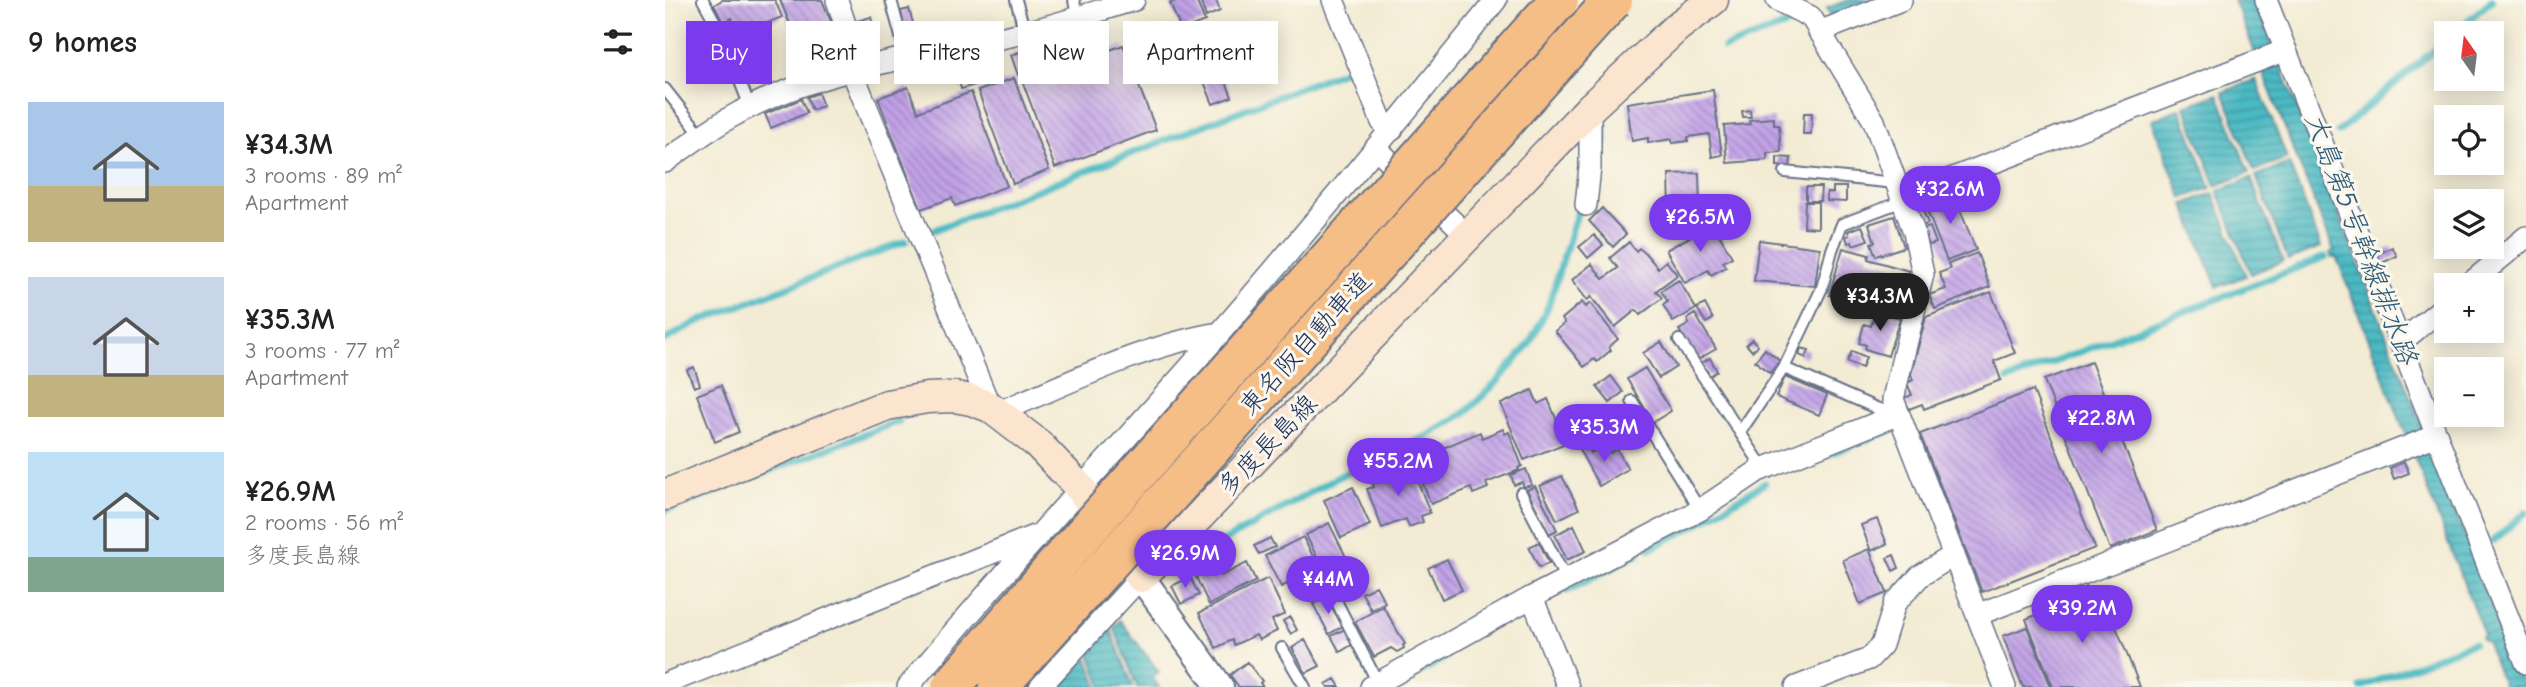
<!DOCTYPE html>
<meta charset="utf-8">
<style>
body{margin:0;font-family:"Comic Neue","Klee One",sans-serif;background:#f6f6f6;color:#222;height:100vh;display:flex;flex-direction:column;font-size:26px;white-space:nowrap}
*{box-sizing:border-box;margin:0}
p{font-size:23px;color:#767676}
.icon{flex:none;width:38px;height:38px;fill:none;stroke:currentColor;stroke-width:2;stroke-linecap:round;stroke-linejoin:round}
.map{position:relative;flex:1;overflow:hidden}
.details{display:flex;flex-direction:column;background:#fff;width:665px}
.details>*{flex:none}
.top-card{position:absolute;left:21px;top:21px;width:665px;height:63px;display:flex;gap:14px}
.needle{width:46px;rotate:346deg}
.tools{position:absolute;left:1769px;top:21px;display:grid;gap:14px}
.tools a{display:grid;place-items:center;width:70px;height:70px;border-radius:0px;background:#fff;box-shadow:0 4px 18px #0003;font-size:35px}
.price{position:absolute;translate:-50% -60px;padding:0 16px;border-radius:24px;background:#7c3aed;color:#fff;font-size:23px;line-height:46px;filter:drop-shadow(0 2px 4px #0008)}
.price::after{content:'';position:absolute;left:50%;top:42px;width:21px;height:16px;margin-left:-10px;background:inherit;clip-path:polygon(0 0,100% 0,50% 100%)}
.price.on{background:#222;color:#fff}
ul{padding:0;list-style:none}
li{display:flex;align-items:center;gap:21px;height:175px;padding:0 28px}
li span{display:grid;place-items:center;flex:none;width:196px;height:140px;border-radius:0px;color:#555}
li>.icon{margin-inline-start:auto}
span .icon{width:84px;height:84px;fill:#fffc;stroke-width:1}
li b{font-size:30px}
h2{display:flex;justify-content:space-between;align-items:center;height:84px;padding:0 28px;font-size:30px}
.tag{padding:0 24px;border-radius:0px;background:#fff;box-shadow:0 4px 18px #0003;font-size:24px;line-height:63px}
.tag.on{background:#7c3aed;color:#fff}
main{display:flex;flex:1;min-height:0}
.map>svg:first-child{display:block}
.water{fill:url(#water-rules);stroke:#347490;stroke-width:2}
.lines{fill:none;stroke-linecap:round;stroke-linejoin:round}
.stream{stroke:#4cbac3;stroke-width:7}
.building{fill:url(#building-back-hatch)}
.service-casing{stroke:#677187;stroke-width:14}
.minor-casing{stroke:#677187;stroke-width:24}
.tertiary-casing{stroke:#677187;stroke-width:30}
.secondary-casing{stroke:#677187;stroke-width:33}
.service{stroke:#fff;stroke-width:10}
.minor{stroke:#fff;stroke-width:21}
.tertiary{stroke:#fff;stroke-width:26}
.secondary{stroke:#fbe5cf;stroke-width:30}
.motorway-bridge-casing{stroke:#677187;stroke-width:42;stroke-linecap:butt}
.motorway-bridge{stroke:#f6be87;stroke-width:38}
.labels{text-anchor:middle;stroke-width:6;stroke-linejoin:round;paint-order:stroke}
.street-label{font-size:26px;fill:#1b2f5e;stroke:#fbf7ec}
.water-label{font-size:28px;font-style:italic;fill:#2a597c;stroke:#fbf7ec}
</style>
<main>
<section class="details">
<h2>9 homes<svg class="icon" aria-label="filters" viewBox="0 0 24 24"><path d="M4 7h16M4 17h16"/><circle cx="9" cy="7" r="2"/><circle cx="15" cy="17" r="2"/></svg></h2>
<ul>
<li><span style="background:linear-gradient(#a9c7e8 60%,#c2b280 0)"><svg class="icon" aria-label="home" viewBox="0 0 24 24"><path d="M3 11l9-7 9 7M6 9v11h12V9"/></svg></span><div><b>¥34.3M</b><p>3 rooms · 89 m²</p><p>Apartment</p></div></li>
<li><span style="background:linear-gradient(#c9d6e8 70%,#c2b280 0)"><svg class="icon" aria-label="home" viewBox="0 0 24 24"><path d="M3 11l9-7 9 7M6 9v11h12V9"/></svg></span><div><b>¥35.3M</b><p>3 rooms · 77 m²</p><p>Apartment</p></div></li>
<li><span style="background:linear-gradient(#bfe0f5 75%,#7fa58c 0)"><svg class="icon" aria-label="home" viewBox="0 0 24 24"><path d="M3 11l9-7 9 7M6 9v11h12V9"/></svg></span><div><b>¥26.9M</b><p>2 rooms · 56 m²</p><p>多度長島線</p></div></li>
</ul>
</section>
<div class="map">
<svg width="1861" height="687" viewBox="0 0 1861 687">
<defs>
<pattern id="water-rules" width="6" height="5" patternUnits="userSpaceOnUse" patternTransform="scale(1.75)"><rect width="6" height="5" fill="#4cbac3"/><path d="M0 2.5h6" fill="none" stroke="#3e98a2"/></pattern>
<pattern id="building-back-hatch" width="6" height="6" patternUnits="userSpaceOnUse" patternTransform="scale(1.75)"><rect width="6" height="6" fill="#c1a1e7"/><path d="M-1 5l2 2M0 0l6 6M5-1l2 2" fill="none" stroke="#9c84be"/></pattern>
</defs>
<rect width="100%" height="100%" fill="#fbf7ec"/>
<filter id="ink" filterUnits="userSpaceOnUse"><feTurbulence type="fractalNoise" baseFrequency=".0143" numOctaves="2"/><feDisplacementMap in="SourceGraphic" scale="14" xChannelSelector="R" yChannelSelector="G"/><feConvolveMatrix kernelMatrix="1 2 1 2 8 2 1 2 1" color-interpolation-filters="sRGB"/></filter>
<filter id="wash" filterUnits="userSpaceOnUse"><feTurbulence type="fractalNoise" baseFrequency=".00686" numOctaves="4" result="noise"/><feDisplacementMap in="SourceGraphic" scale="28" xChannelSelector="R" yChannelSelector="G"/><feGaussianBlur stdDeviation="1.57" result="paint"/><feColorMatrix in="noise" values="0 0 0 0 0 0 0 0 0 0 0 0 0 0 0 0 0 1.4 0 .05"/><feComposite in="paint" operator="in"/></filter>
<g filter="url(#wash)">
<rect width="100%" height="100%" fill="#f3ebd3"/>
<!-- water -->
<path class="water" d="M1183,0H1216L1167,20L1162,8Z
M1569,0H1590L1859,687H1839L1821,641L1817,640L1816,637L1819,635L1671,256L1667,257L1665,253L1669,251Z
M1591,79L1622,158L1589,171L1558,92Z
M1553,94L1584,173L1551,186L1520,106Z
M1515,108L1546,188L1517,198L1487,120Z
M1624,163L1656,247L1623,260L1591,176Z
M1586,178L1618,261L1586,274L1553,191Z
M1548,193L1581,276L1552,287L1519,204Z
M455,620L494,672L487,677L494,687H472L449,627Z
M446,630L468,687H437L425,654Z
M422,657L433,687H396Z"/>
<g class="lines">
<!-- stream -->
<path class="stream" d="M1788,33L1827,0
M1059,48L1127,23
M1673,132L1782,39
M940,144V125
M269,230L681,70
M0,340L30,323L241,241
M1343,380L1660,257
M1164,454L1224,432
M0,511L234,421
M1828,541L1861,512
M985,549L1031,525L1100,483
M964,559L973,555
M525,560L675,476L762,436L800,413L834,380L864,344L883,307L915,204
M902,591L953,565
M731,687L781,657
M1696,687L1808,643"/>
</g>
<g id="blocks">
<!-- building -->
<path class="building" d="M57,0H110L117,17L66,37L60,24L68,21L67,18L58,23L49,5Z
M115,0H157L173,38L137,53Z
M513,0H531L540,21L516,30L505,3Z
M535,0H551L555,11L541,17Z
M244,9L248,23L239,25L236,11Z
M206,17L209,31L196,34L192,21Z
M419,27L425,47L407,52L401,32Z
M86,32L89,42L71,49L67,40Z
M398,33L408,59L386,67L383,59L378,61L371,43Z
M458,45L491,130L390,168L358,83Z
M547,46L567,97L548,104L528,54Z
M367,48L374,67L353,75L346,55Z
M314,55L321,82L296,89L289,61Z
M331,59L335,75L328,76L324,61Z
M349,78L384,170L348,184L313,91Z
M243,87L253,112L306,92L342,186L290,206L287,198L256,209L213,98Z
M1048,90L1057,155L1047,157L1044,134L1023,137V141L1007,143V139L983,143V138L967,141L962,103Z
M153,93L158,106L147,110L142,97Z
M136,99L142,113L106,128L100,114Z
M1085,110L1086,117H1078L1077,111Z
M1139,113H1147L1146,134H1138Z
M1109,118V125H1114L1116,152L1102,153V160L1062,163L1059,126L1085,124L1084,120Z
M1112,157L1126,158L1125,167L1112,166Z
M1034,173L1035,209L1005,210L1004,174Z
M1141,187H1156L1155,201H1141Z
M1168,187H1181V202L1162,201V193H1168Z
M1288,192L1311,250L1282,261L1259,203Z
M1140,202H1153V228L1139,227Z
M1256,205L1263,224L1257,226L1249,207Z
M937,208L961,234L948,247L924,221Z
M1229,216L1239,247L1211,256L1206,243L1210,242L1204,224Z
M1048,224L1067,257L1058,262L1061,267L1046,275L1043,270L1020,283L1001,250Z
M1197,226L1203,240L1188,245L1187,242L1183,243L1181,237L1184,235L1183,231Z
M1265,227L1271,243L1264,245L1258,229Z
M929,235L938,245L923,258L914,247Z
M1094,240L1155,248L1150,286L1089,281Z
M964,242L971,251L974,248L980,253L993,268L1001,261L1012,275L991,291L997,298L975,315L971,310L950,327L926,297L922,300L907,280L927,264L938,279L953,268L945,258Z
M1727,247L1732,256L1715,264L1711,255Z
M1178,248L1204,255L1203,259L1244,271L1236,298L1239,299L1235,316L1164,295Z
M1312,253L1325,287L1270,309L1264,295L1281,289L1274,273L1285,269L1283,264Z
M1014,280L1031,309L1008,322L998,305L1003,302L996,291Z
M1326,292L1350,353L1329,361L1336,380L1259,409L1257,404L1244,409L1239,398L1247,395L1242,383L1248,380L1246,374L1261,317Z
M917,302L921,307L925,303L953,339L944,347L946,350L932,362L929,359L919,367L890,331L900,323L897,319Z
M1040,304L1048,319L1041,323L1032,308Z
M1211,311L1235,318L1223,356L1200,349L1201,345L1194,343L1199,324L1206,326Z
M1030,314L1051,349L1032,360L1014,330L1024,324L1022,319Z
M1087,339L1093,346L1087,351L1081,344Z
M996,342L1011,367L994,378L978,353Z
M1136,348L1144,350L1141,358L1134,355Z
M1100,349L1115,361L1105,373L1090,361Z
M1187,351L1201,357L1197,368L1182,362Z
M1045,358L1052,371L1045,376L1037,363Z
M1426,362L1492,530L1445,549L1379,380Z
M29,367L35,385L29,387L22,370Z
M980,368L1006,411L988,422L962,379Z
M946,376L958,392L945,403L932,387Z
M1120,377L1162,395L1154,415L1111,397Z
M56,385L74,432L50,442L32,395Z
M867,390L873,404L883,399L901,443L859,460L836,404Z
M1368,390L1430,548L1317,592L1255,434Z
M965,414L978,428L971,434L958,420Z
M838,429L840,434L844,432L857,466L853,468L854,470L821,483L823,488L808,494L806,488L766,504L752,468L760,465L757,457L815,432L817,438Z
M911,431L920,443L915,448L905,436Z
M941,444L945,453L952,449L963,469L934,486L915,451L923,446L926,453Z
M1739,462L1744,473L1729,479L1725,468Z
M747,467L765,513L756,516L758,522L744,527L741,519L717,528L702,489L709,487L706,479L734,469L735,472Z
M861,469L867,485L859,487L857,482L849,485L846,475Z
M897,476L914,509L892,520L875,486Z
M870,486L892,530L884,534L862,490Z
M688,487L705,525L676,538L659,500Z
M1212,519L1222,544L1206,551L1196,525Z
M664,523L685,565L661,576L641,535Z
M909,525L921,551L902,560L890,535Z
M638,537L654,568L646,572L648,576L637,581L635,578L616,587L600,556Z
M605,538L610,547L594,554L589,546Z
M874,542L884,563L874,568L864,547Z
M1204,549L1222,593L1195,604L1178,560Z
M1229,555L1234,568L1228,571L1222,558Z
M782,559L797,590L777,599L763,568Z
M582,563L591,581L544,605L531,577L551,567L556,576Z
M525,577L534,595L516,604L507,586Z
M603,578L620,614L607,620L612,631L594,640L591,635L569,645L567,640L551,648L534,613Z
M1420,584L1423,592L1407,599L1404,591Z
M711,586L720,602L706,610L697,593Z
M1436,589L1475,687H1388L1361,619Z
M1402,592L1404,599L1394,604L1391,596Z
M658,599L661,604L664,602L678,626L664,634L648,604Z
M718,606L740,644L738,645L739,648L732,652L726,648L709,657L690,622Z
M625,617L632,630L626,634L618,621Z
M1362,627L1386,687H1358L1338,636Z
M680,629L688,644L675,652L666,636Z
M640,640L655,666L641,673L627,648Z
M582,662L597,681L595,683L598,687H574L565,675Z
M670,679L675,687H663L661,684Z"/>
</g>
</g>
<g filter="url(#ink)">
<use href="#blocks" fill-opacity="0" stroke="#677187" stroke-width="2"/>
<g class="lines">
<!-- service casing -->
<g class="service-casing">
<path id="service" d="M38,0L56,33L85,107
M226,0L242,59
M351,0L360,32
M409,0L412,17
M0,89L36,135
M1120,172L1231,183
M1014,340L1099,469
M1119,368L1211,408L1230,413
M967,401L1035,510
M1075,432L1119,368L1157,288L1167,250L1177,224L1238,201
M856,493L901,579
M667,593L713,683
M617,648L640,687"/>
</g>
<!-- minor casing -->
<g class="minor-casing">
<path id="minor" d="M172,0L195,69
M668,0L717,122L727,130
M1112,0L1146,17L1209,121L1249,232L1258,274L1228,399L1340,687
M1601,0L1861,663
M1154,32L1236,0
M187,71L325,407
M711,148L803,236
M0,162C27,142 54,122 85,107C169,65 267,55 357,33C395,24 432,11 469,0
M1236,198L1621,50
M921,205L925,167V108
M1803,285L1861,237
M1735,343L1782,304
M334,412C404,383 479,345 554,333
M867,597L903,687
M1312,615L1772,435
M0,684L369,536
M243,687C342,566 451,452 554,334C648,225 740,113 831,0
M375,687L476,577
M706,687L867,597L1035,510L1093,471L1234,414
M1131,687L1204,659L1217,645L1230,603L1255,576L1289,555"/>
</g>
<!-- tertiary casing -->
<g class="tertiary-casing">
<path id="tertiary" d="M476,577L555,687"/>
</g>
<!-- secondary casing -->
<g class="secondary-casing">
<path id="secondary" d="M0,495L222,405L262,398L290,397L306,400L325,407L373,444L416,489L476,577L925,108L1012,27L1048,0"/>
</g>
<!-- service -->
<use href="#service" class="service"/>
<!-- minor -->
<use href="#minor" class="minor"/>
<!-- tertiary -->
<use href="#tertiary" class="tertiary"/>
<!-- secondary -->
<use href="#secondary" class="secondary"/>
<!-- motorway-bridge casing -->
<g class="motorway-bridge-casing">
<path id="motorway-bridge" d="M286,687L391,565L894,0
M333,687L948,0"/>
</g>
<!-- motorway-bridge -->
<use href="#motorway-bridge" class="motorway-bridge"/>
</g>
</g>
<g class="labels">
<!-- street labels -->
<g class="street-label">
<text transform="translate(640 343) rotate(-48)" y="9">東名阪自動車道</text>
<text transform="translate(602 445) rotate(-46)" y="9">多度長島線</text>
</g>
<!-- water labels -->
<g class="water-label">
<text transform="translate(1697 238) rotate(69)" y="10">大島第5号幹線排水路</text>
</g>
</g>
</svg>
<div class="tools">
<a><svg class="needle" viewBox="-14 -14 28 28"><path d="M0-13l5 13h-10z" fill="#e53935"/><path d="M0 13l5-13h-10z" fill="#767676"/></svg></a>
<a><svg class="icon" aria-label="locate" viewBox="0 0 24 24"><circle cx="12" cy="12" r="6"/><path d="M12 2v4M12 18v4M2 12h4M18 12h4"/></svg></a>
<a><svg class="icon" aria-label="layers" viewBox="0 0 24 24"><path d="M12 4l9 5-9 5-9-5zM3 14l9 5 9-5"/></svg></a>
<a>+</a>
<a>−</a>
</div>
<b class="price" style="left:1285px;top:226px">¥32.6M</b>
<b class="price" style="left:1035px;top:254px">¥26.5M</b>
<b class="price on" style="left:1215px;top:333px">¥34.3M</b>
<b class="price" style="left:1436px;top:455px">¥22.8M</b>
<b class="price" style="left:939px;top:464px">¥35.3M</b>
<b class="price" style="left:733px;top:498px">¥55.2M</b>
<b class="price" style="left:520px;top:590px">¥26.9M</b>
<b class="price" style="left:663px;top:616px">¥44M</b>
<b class="price" style="left:1417px;top:645px">¥39.2M</b>
<div class="top-card">
<a class="tag on">Buy</a>
<a class="tag">Rent</a>
<a class="tag">Filters</a>
<a class="tag">New</a>
<a class="tag">Apartment</a>
</div>
</div>
</main>
